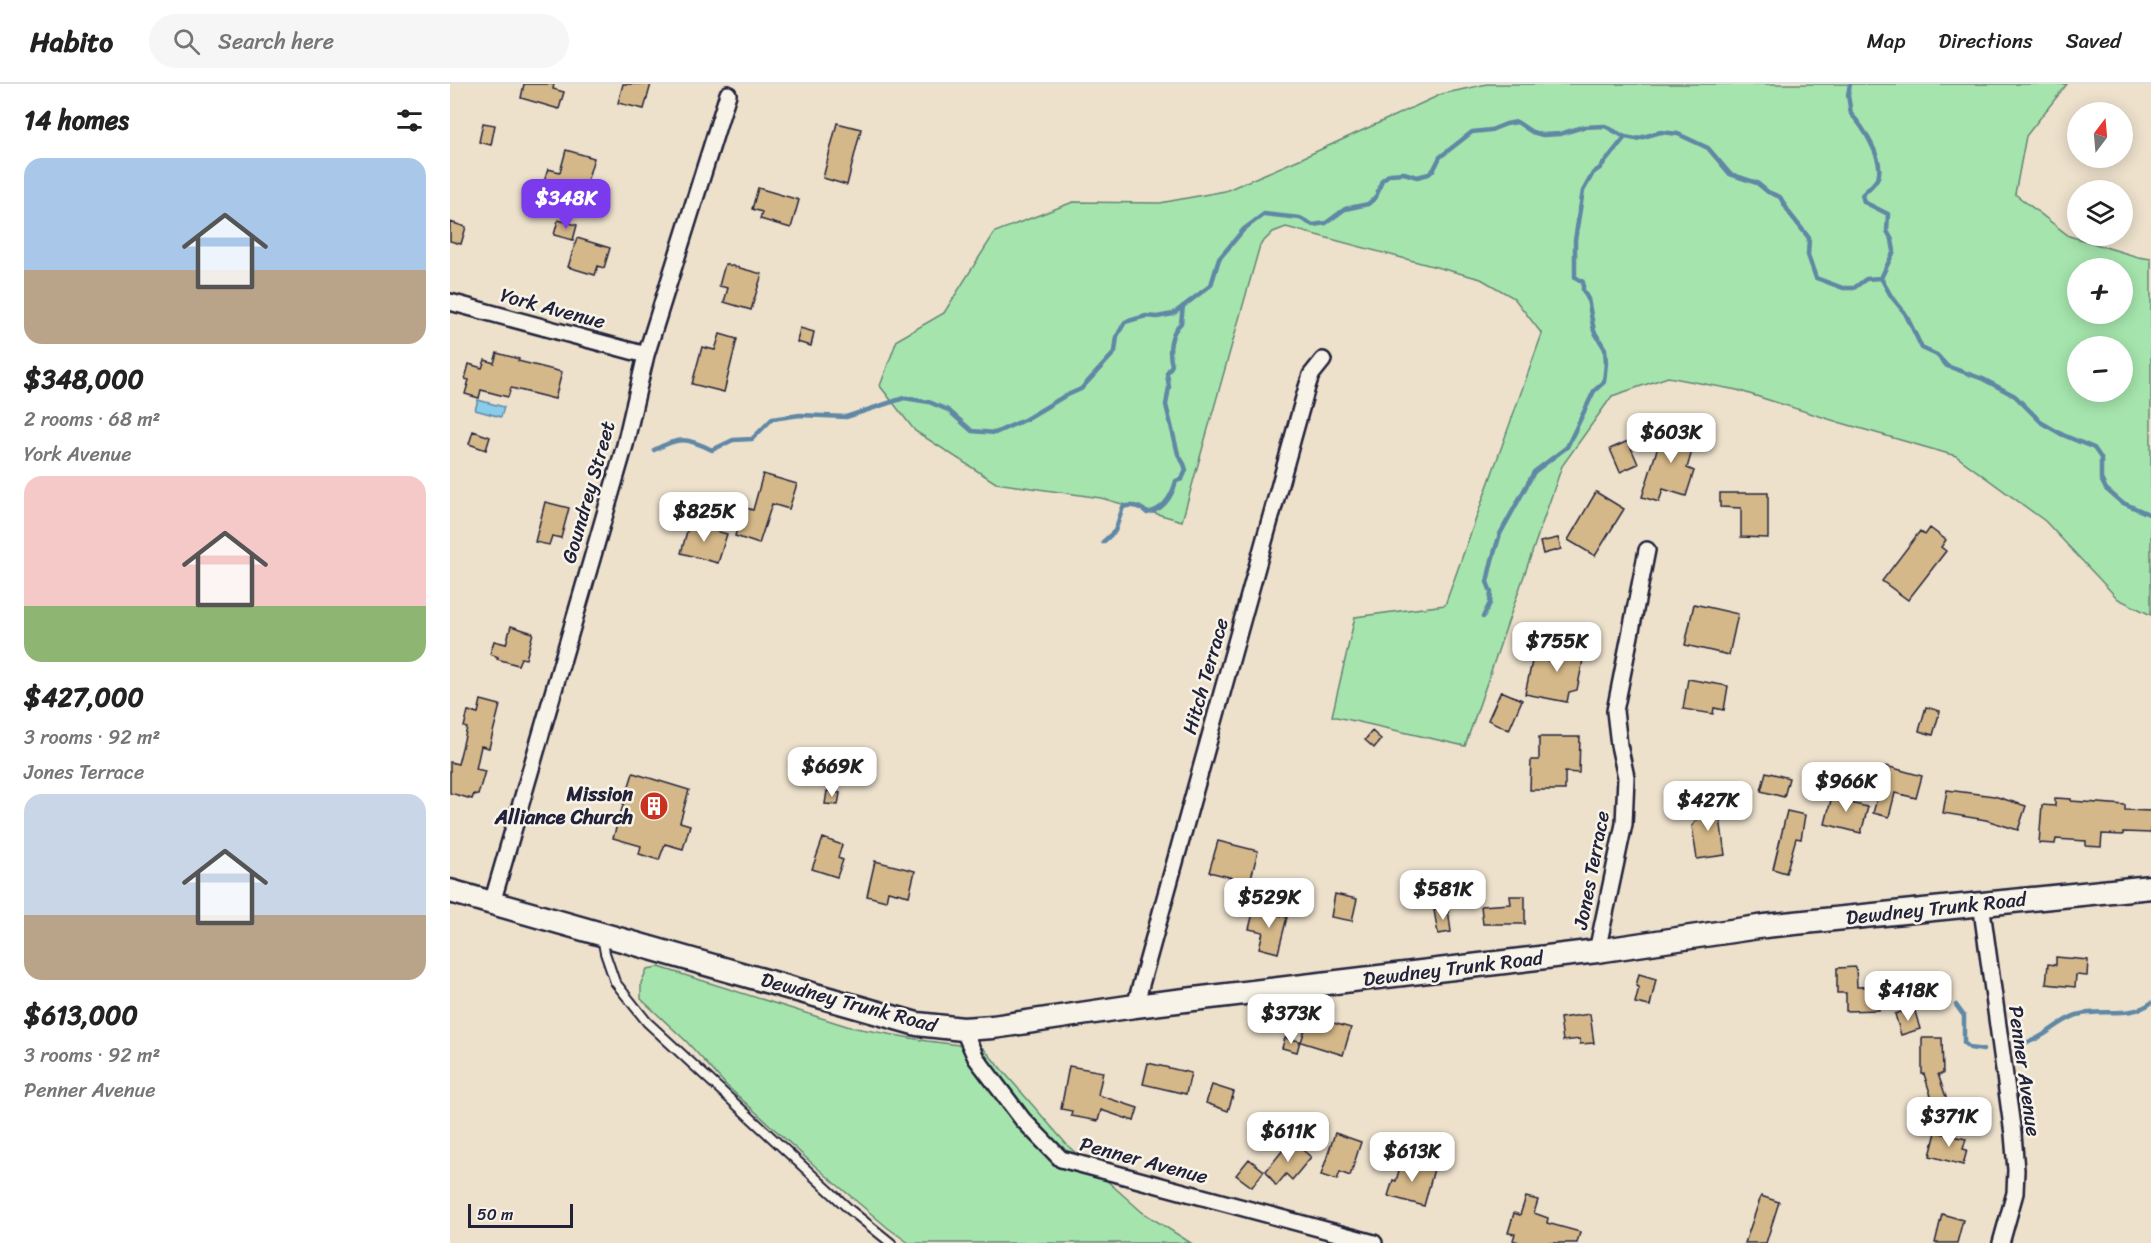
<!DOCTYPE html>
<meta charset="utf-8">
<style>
body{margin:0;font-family:Sriracha,sans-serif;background:#f6f6f6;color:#222;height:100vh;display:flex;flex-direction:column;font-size:22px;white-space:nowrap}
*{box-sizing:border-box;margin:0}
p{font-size:20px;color:#767676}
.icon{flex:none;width:33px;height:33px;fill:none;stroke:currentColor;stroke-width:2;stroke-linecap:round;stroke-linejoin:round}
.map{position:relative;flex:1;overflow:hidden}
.sheet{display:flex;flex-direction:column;background:#fff;width:450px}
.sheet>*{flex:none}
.needle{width:39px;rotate:16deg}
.controls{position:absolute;left:1617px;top:18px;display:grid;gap:12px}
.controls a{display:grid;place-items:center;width:66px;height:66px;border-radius:50%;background:#fff;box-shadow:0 3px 15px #0003;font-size:30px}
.scale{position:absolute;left:18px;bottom:15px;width:105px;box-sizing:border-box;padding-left:6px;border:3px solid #22223b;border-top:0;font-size:16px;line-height:21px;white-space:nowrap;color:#22223b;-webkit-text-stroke:4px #f7f3e8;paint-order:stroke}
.price{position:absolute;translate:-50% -51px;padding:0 14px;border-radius:12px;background:#fff;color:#222;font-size:20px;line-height:39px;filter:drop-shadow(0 2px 3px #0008)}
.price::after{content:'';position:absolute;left:50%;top:36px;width:18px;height:14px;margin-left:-9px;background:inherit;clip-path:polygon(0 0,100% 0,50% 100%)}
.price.on{background:#7c3aed;color:#fff}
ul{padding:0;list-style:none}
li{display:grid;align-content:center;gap:12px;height:318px;padding:0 24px}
li span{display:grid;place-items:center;height:186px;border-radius:18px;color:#555}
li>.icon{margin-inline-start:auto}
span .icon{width:108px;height:108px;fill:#fffc;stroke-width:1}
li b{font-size:26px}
h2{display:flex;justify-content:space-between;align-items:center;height:72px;padding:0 24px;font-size:26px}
header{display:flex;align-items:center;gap:36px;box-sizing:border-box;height:84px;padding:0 30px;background:#fff;border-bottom:2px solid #e0e0e0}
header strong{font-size:28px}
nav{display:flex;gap:33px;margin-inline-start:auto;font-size:21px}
.search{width:420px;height:54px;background:#f6f6f6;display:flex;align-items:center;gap:15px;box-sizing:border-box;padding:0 21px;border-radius:33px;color:#767676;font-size:22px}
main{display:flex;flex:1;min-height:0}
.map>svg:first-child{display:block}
.green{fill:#a5e5ad;stroke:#648474;stroke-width:1.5;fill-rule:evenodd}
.water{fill:#89cceb;stroke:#6088a5;stroke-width:1.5}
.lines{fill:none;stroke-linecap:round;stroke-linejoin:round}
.stream{stroke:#6088a5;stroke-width:4.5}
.building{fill:#d5b889;stroke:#22223b;stroke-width:1.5}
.service-casing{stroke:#22223b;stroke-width:12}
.minor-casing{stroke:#22223b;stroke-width:20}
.secondary-casing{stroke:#22223b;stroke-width:27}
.service{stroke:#f7f3e8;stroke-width:8}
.minor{stroke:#f7f3e8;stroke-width:15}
.secondary{stroke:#f7f3e8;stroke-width:22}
.labels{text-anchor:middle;stroke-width:5;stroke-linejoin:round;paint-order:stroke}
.street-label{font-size:20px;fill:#22223b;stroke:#f7f3e8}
.poi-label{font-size:20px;font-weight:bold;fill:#22223b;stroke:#f7f3e8;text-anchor:end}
</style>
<header>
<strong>Habito</strong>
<div class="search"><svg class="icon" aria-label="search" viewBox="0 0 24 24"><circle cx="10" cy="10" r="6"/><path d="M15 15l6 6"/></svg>Search here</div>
<nav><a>Map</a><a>Directions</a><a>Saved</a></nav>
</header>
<main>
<section class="sheet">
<h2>14 homes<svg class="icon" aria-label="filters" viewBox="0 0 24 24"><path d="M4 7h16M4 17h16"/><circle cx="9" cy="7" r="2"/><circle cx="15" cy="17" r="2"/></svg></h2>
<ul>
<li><span style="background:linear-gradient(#a9c7e8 60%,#b9a48a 0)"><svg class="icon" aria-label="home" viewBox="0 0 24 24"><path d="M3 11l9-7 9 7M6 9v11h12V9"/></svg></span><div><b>$348,000</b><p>2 rooms · 68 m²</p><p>York Avenue</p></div></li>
<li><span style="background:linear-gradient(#f6c9c9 70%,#8fb573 0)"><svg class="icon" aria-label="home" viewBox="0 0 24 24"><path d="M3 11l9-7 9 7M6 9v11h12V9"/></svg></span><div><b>$427,000</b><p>3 rooms · 92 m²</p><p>Jones Terrace</p></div></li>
<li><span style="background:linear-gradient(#c9d6e8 65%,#b9a48a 0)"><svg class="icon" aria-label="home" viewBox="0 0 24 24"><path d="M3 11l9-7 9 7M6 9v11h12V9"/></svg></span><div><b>$613,000</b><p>3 rooms · 92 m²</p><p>Penner Avenue</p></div></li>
</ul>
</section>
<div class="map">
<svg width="1701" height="1159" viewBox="0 0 1701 1159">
<rect width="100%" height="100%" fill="#ede1cc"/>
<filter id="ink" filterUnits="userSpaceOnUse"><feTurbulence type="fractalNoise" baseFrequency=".0167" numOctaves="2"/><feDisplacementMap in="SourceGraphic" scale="12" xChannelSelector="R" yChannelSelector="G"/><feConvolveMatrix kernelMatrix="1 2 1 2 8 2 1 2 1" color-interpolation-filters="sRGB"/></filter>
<g filter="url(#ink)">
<!-- green -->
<path class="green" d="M1037,0H1617L1576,52L1565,110L1619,152L1688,173L1701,175V531L1668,515L1595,437L1506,372L1388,338L1287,306L1218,293L1162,312L1112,382L1015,662L882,632L905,533L995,521L1092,250L1064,214L1031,195L836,143L823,148L810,161L732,437L651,414L546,399L465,347L430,302L447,256L494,229L545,148L623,118L710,119L775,107L852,74L992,10ZM1628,184H1672V230H1628ZM1628,262H1672V308H1628Z
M209,883L400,943L477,957L533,964L618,1062L692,1128L741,1159H459L438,1144L365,1082L277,1002L236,957L191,915V899L197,885Z"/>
<!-- water -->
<path class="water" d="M28,316L54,323L51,333L25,326Z"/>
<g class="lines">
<!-- stream -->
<path class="stream" d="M1400,0L1398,11L1401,30C1412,41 1435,77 1428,93C1425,100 1417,106 1412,111L1414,118L1438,130L1437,147L1442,156L1444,167L1431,194L1441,212L1455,229L1472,264L1487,271L1497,282L1533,295L1565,312L1592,339L1613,351L1644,364L1651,374V395L1656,405L1671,418L1701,431
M204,366C229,353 236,353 262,366L283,356L302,355L322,335L350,331L396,333L454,314L479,318L498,326L522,347L545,349L576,335L613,313L631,305L665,268L667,252L675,238L696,232L707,233L723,230L761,201L769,175L794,145L814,130L850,134L863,141L876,139L895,125L918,120L926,113L932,96L940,90L954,89L967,93L979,90L984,85L990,73L1022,48L1041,46L1056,40L1067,38L1082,48L1093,51L1110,50L1133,43L1155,42L1175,53L1186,55L1211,48L1228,50L1258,64L1280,90L1307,99L1318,108L1330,113L1340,130L1359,154L1358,171L1366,194L1393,204H1404L1416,195L1431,194
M653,458L665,447L673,423C683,420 690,422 697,429C714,426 722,412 726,397L732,395L736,386L734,380L728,370L716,321L719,303L717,289L722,281C718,267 720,249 731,239L733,222
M1033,533L1040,519L1041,508L1037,498L1042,476L1050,450L1084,388L1117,363L1144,307L1154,298L1156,279L1155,265L1144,247L1138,215L1133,206V198L1125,193V156L1133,107L1143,89L1150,84L1175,53
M1506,921L1514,932V959L1520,964L1533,966
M1578,958C1595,954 1608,937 1627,931C1652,924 1679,935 1701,919"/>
</g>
<!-- building -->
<path class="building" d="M74,0H104L103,5L114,8L109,25L71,14Z
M173,0H201L194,25L168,19Z
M33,39L45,41L41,61L29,58Z
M387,39L411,45L397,101L373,94Z
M116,66L144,74L134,108L128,106L124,119L104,113L105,109L92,105L98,85L110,88Z
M308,104L349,116L341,144L310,135L312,128L302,125Z
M108,136L127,141L123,156L104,151Z
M0,138L16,143L11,160L0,157Z
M127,154L160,164L154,184L148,182L145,191L118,183Z
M275,180L312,190L301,226L274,218L278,204L269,202Z
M350,244L364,248L361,262L347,258Z
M270,250L287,255L274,308L242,300L252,263L265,266Z
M47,269L69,275L68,277L112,288L105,315L61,304L58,313L31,306L29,314L15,310L19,296L15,295L19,280L32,284L35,276L44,279Z
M1215,340L1247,350L1237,384L1244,387L1236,412L1213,405L1209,418L1192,413Z
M23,347L40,353L36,366L19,360Z
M1178,357L1188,380L1170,388L1160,365Z
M313,390L347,400L339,425L322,420L309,460L285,452L293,423L303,426Z
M1146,408L1174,425L1145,472L1118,456Z
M1270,409H1318V454L1291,453V424L1270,423Z
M95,418L119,424L111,454L102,452L99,461L85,458Z
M239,440L277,450L268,479L231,469Z
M1480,444L1496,456L1491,463L1496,467L1458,516L1432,497L1470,447L1475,451Z
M1108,454L1111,465L1093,470L1090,458Z
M1244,520L1288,530L1279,571L1235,561Z
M61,542L83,549L76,575L71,574L68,581L47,575L48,573L40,570L44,557L56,560Z
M1109,556L1136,561L1127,606L1119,608L1117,618L1075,610L1083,573L1104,578Z
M1238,595L1278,602L1274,626L1264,624L1263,630L1233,625Z
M1051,607L1072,616L1059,646L1038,636Z
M31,616L50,621L39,664L31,662L26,685L35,687L28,711L24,710L22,715L0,709V678L8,680L17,644L14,643L18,627L28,629Z
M1476,623L1490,627L1483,651L1469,647Z
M922,647L931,655L924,664L915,656Z
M1089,653H1130L1129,689L1115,688V706H1080L1081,676H1089Z
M1436,682L1472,692L1466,714L1445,709L1439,733L1423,729Z
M1316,688L1339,694L1334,713L1311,707Z
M183,689L239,706L230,738L240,741L233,765L215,760L209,776L189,770L191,762L163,754Z
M1237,706L1238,718L1216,720L1215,707Z
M1497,706L1544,712L1576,722L1568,746L1536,736L1493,729Z
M377,707L390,709L388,721L375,720Z
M1383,708L1405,714L1404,720L1418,723L1411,749L1375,740Z
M1605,714L1621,715V717L1675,721V726L1701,727V749L1673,748V751L1652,750L1651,763L1636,762V757L1606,755L1605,760L1589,759L1592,721L1605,722Z
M1268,719L1275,771L1247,775L1242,742L1249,733L1248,722Z
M1337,727L1355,731L1351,755L1346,754L1336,789L1323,785Z
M373,754L392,761L388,774L393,776L387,793L362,785Z
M768,757L808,767L800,798L759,788Z
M425,777L465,787L459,812L438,807L436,817L417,812Z
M885,810L907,815L902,837L881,833Z
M1060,812H1075V840H1033L1031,822L1061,820Z
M998,824L1001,848L988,850L984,826Z
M804,825L837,833L828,869L809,864L813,848L799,845Z
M1606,873L1638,876L1637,892L1626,891L1625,903L1596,900L1598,880L1606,881Z
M1406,883L1407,903L1428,902L1429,926L1396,927V909H1387V884Z
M1189,890L1206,895L1200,922L1185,919L1189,903L1186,902Z
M1464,924L1470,945L1451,951L1445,930Z
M1140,930L1144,959L1130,960V955L1113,957L1110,934Z
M859,932L901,944L893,971L851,958Z
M835,954L850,957L847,968L832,964Z
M1472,954H1492L1493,990H1488L1497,1016L1484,1021L1474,990H1472Z
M698,979L741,989L736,1010L693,1000Z
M619,982L653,988L648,1011L688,1024L684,1037L651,1026L648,1037L621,1032L622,1027L611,1025Z
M762,1001L784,1008L778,1027L756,1019Z
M1486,1048L1516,1055L1513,1065L1517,1066L1513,1081L1480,1072Z
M885,1049L911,1058L900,1092L890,1088L887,1096L871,1091Z
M841,1056L861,1073L842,1096L836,1090L826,1102L816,1087Z
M799,1075L814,1087L802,1103L786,1091Z
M952,1076L984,1085L974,1122L938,1112L943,1096L946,1097Z
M1311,1112L1329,1118L1316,1159H1295Z
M1076,1113L1088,1116L1084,1129L1098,1134L1097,1139L1130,1148L1127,1159H1071L1063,1156L1065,1150L1058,1149L1064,1129L1070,1131Z
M1492,1130L1513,1136L1507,1159H1485Z"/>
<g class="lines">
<!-- service casing -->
<g class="service-casing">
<path id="service" d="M152,853L155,869L165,898L197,938L399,1125L441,1159"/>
</g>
<!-- minor casing -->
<g class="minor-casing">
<path id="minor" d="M0,218L196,271
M42,819L175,361L196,271L278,10
M1531,819L1563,1050L1566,1086L1565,1109L1551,1159
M1147,867L1174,740L1176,693L1169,661L1165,627L1197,466
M685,922L857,303L861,291L873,276
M513,945L526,974L573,1036L611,1075L924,1159"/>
</g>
<!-- secondary casing -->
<g class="secondary-casing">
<path id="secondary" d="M0,807L467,940L513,945L543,943L685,922L1147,867L1315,842L1701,803"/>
</g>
<!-- service -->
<use href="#service" class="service"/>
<!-- minor -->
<use href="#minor" class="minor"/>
<!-- secondary -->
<use href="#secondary" class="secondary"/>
</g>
</g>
<!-- icons -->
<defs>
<g id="building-disc" transform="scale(1.5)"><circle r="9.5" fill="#c8321e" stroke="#f7f3e8"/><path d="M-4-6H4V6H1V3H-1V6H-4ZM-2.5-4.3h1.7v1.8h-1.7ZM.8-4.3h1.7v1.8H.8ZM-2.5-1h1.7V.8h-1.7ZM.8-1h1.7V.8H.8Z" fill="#fff"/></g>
</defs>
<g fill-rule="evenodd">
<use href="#building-disc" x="204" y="722"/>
</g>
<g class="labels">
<!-- street labels -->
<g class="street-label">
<text transform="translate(103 224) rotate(15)" y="7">York Avenue</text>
<text transform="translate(138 408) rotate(-74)" y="7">Goundrey Street</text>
<text transform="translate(755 592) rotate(-74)" y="7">Hitch Terrace</text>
<text transform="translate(1141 786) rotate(-79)" y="7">Jones Terrace</text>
<text transform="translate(1486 824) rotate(-6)" y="7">Dewdney Trunk Road</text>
<text transform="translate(1003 884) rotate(-7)" y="7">Dewdney Trunk Road</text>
<text transform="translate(399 918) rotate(15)" y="7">Dewdney Trunk Road</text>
<text transform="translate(1575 987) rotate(82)" y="7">Penner Avenue</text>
<text transform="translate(694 1076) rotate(15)" y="7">Penner Avenue</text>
</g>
<!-- poi labels -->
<g class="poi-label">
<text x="183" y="717">Mission<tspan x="183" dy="23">Alliance Church</tspan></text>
</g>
</g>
</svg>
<div class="controls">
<a><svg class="needle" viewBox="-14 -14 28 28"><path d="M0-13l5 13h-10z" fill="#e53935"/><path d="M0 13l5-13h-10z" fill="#767676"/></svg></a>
<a><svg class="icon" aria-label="layers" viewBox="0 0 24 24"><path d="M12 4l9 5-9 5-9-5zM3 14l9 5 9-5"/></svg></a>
<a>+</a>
<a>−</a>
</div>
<div class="scale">50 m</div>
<b class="price on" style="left:116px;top:146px">$348K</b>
<b class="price" style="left:1221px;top:380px">$603K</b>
<b class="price" style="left:254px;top:459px">$825K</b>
<b class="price" style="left:1107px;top:589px">$755K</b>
<b class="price" style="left:382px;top:714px">$669K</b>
<b class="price" style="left:1396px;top:729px">$966K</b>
<b class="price" style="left:1258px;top:748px">$427K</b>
<b class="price" style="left:993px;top:837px">$581K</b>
<b class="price" style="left:819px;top:845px">$529K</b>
<b class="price" style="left:1458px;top:938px">$418K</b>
<b class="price" style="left:841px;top:961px">$373K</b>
<b class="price" style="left:1499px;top:1064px">$371K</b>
<b class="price" style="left:838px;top:1079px">$611K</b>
<b class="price" style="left:962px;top:1099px">$613K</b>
</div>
</main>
